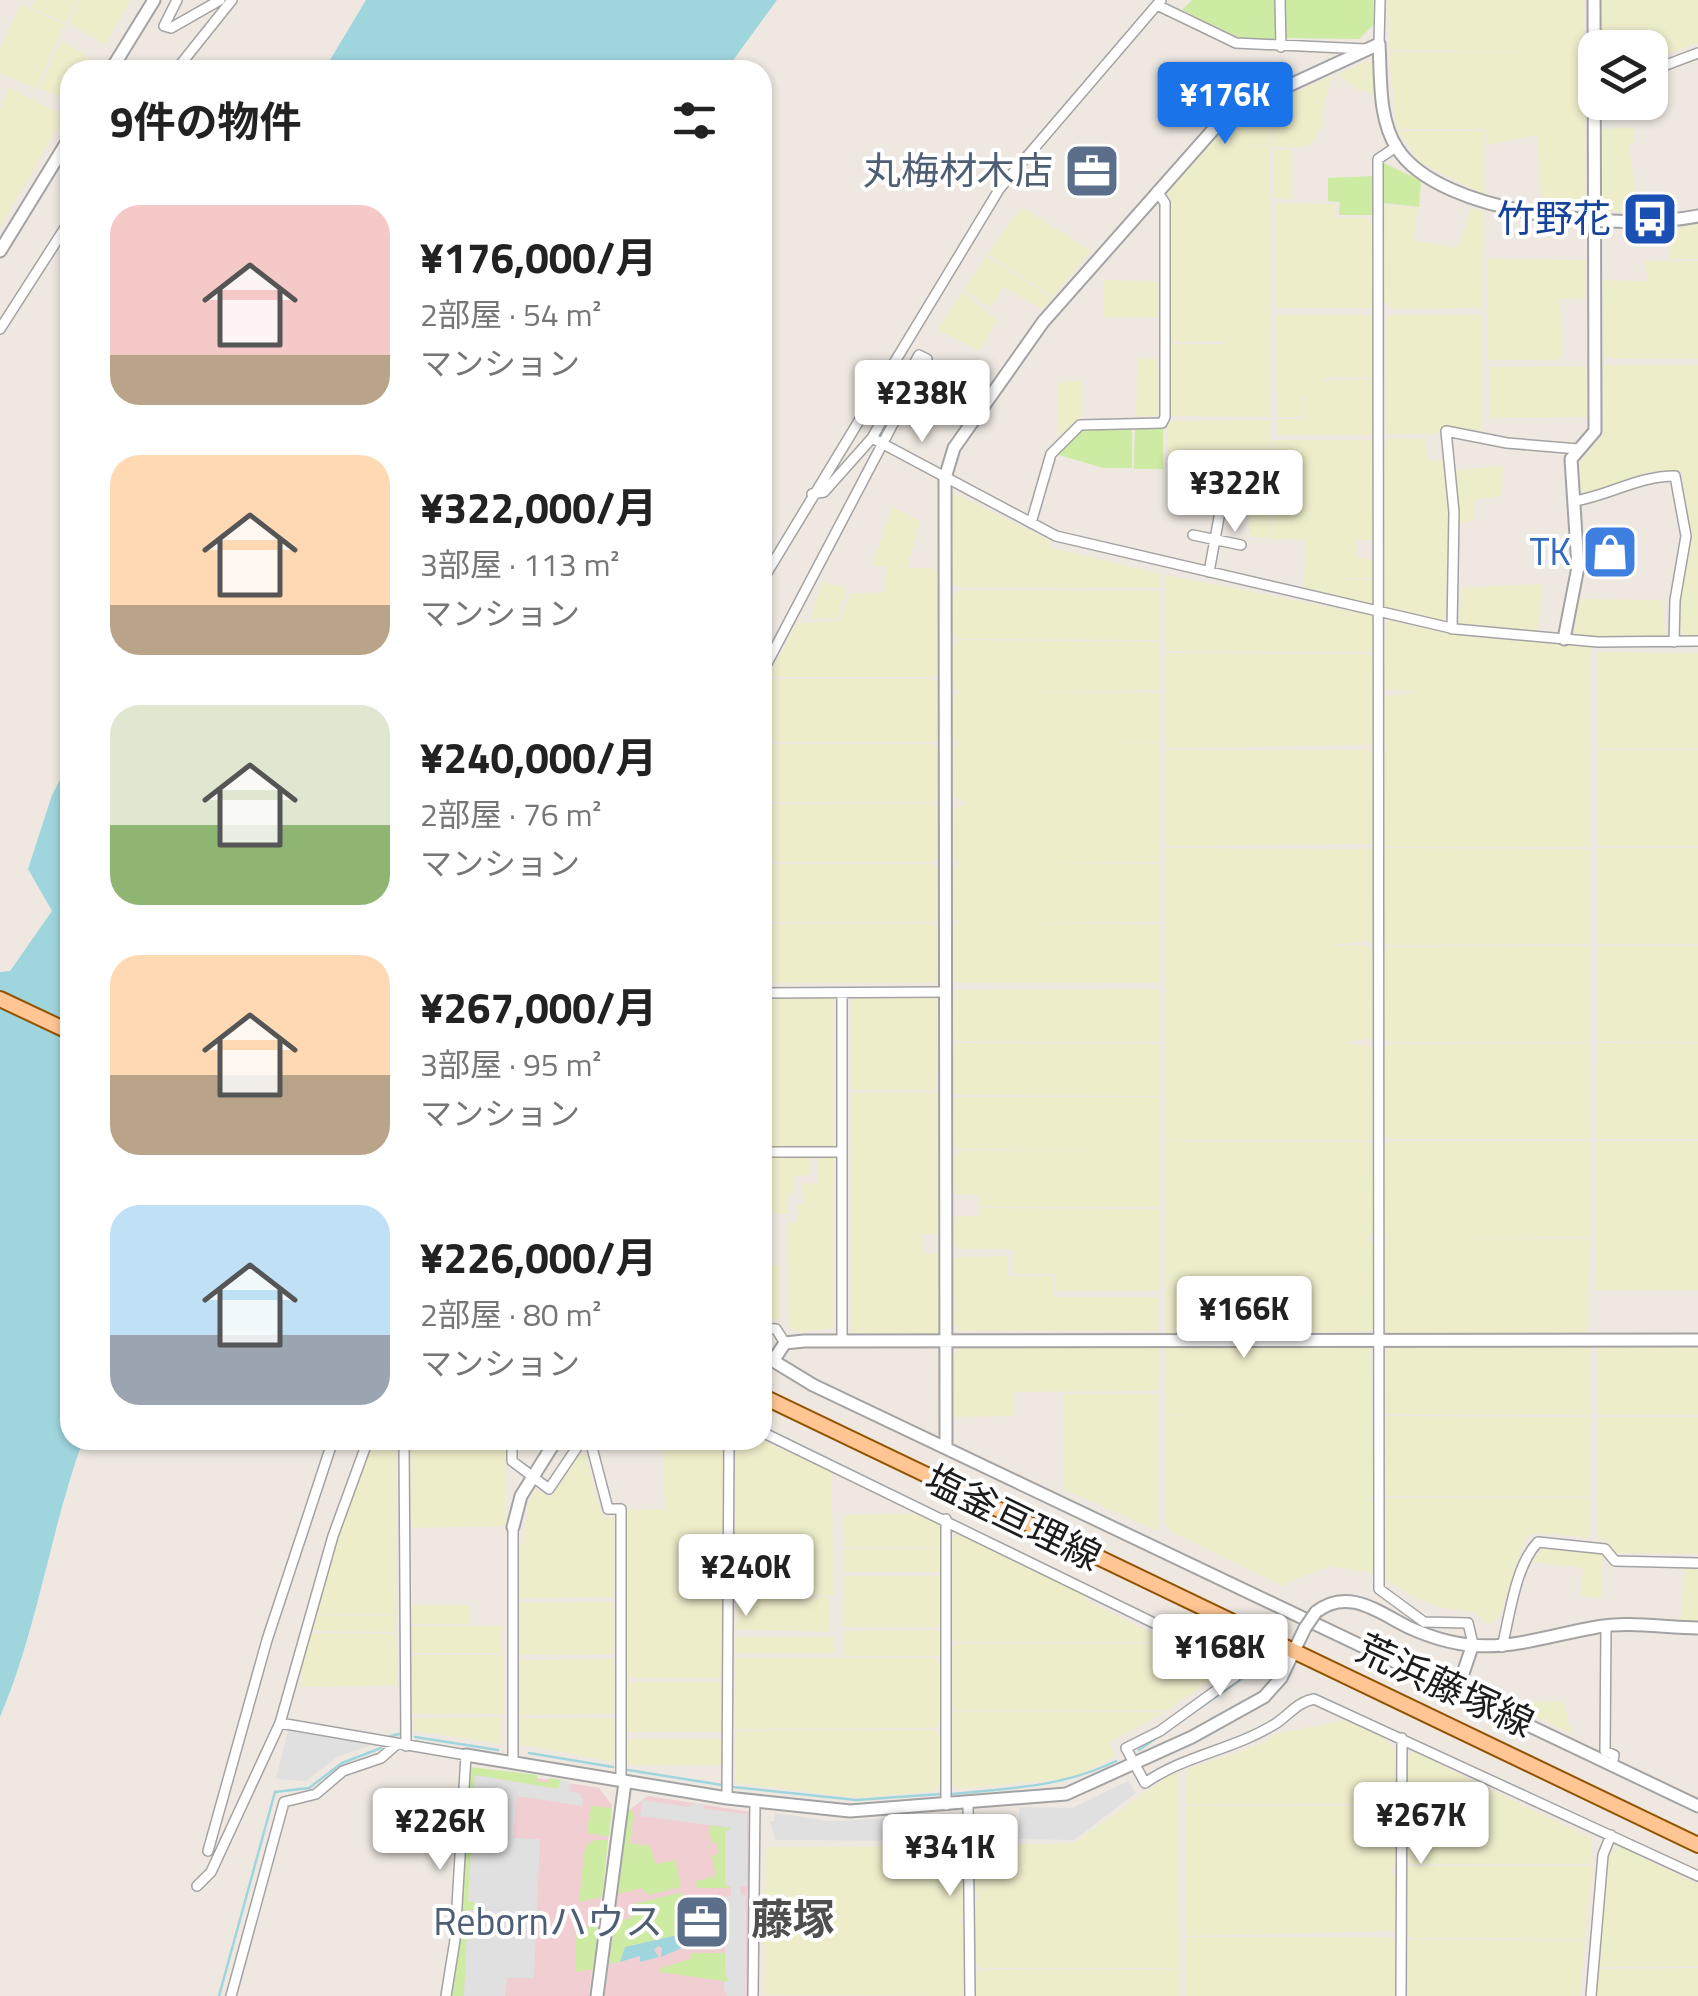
<!DOCTYPE html>
<html lang="ja">
<meta charset="utf-8">
<style>
body{margin:0;font-family:"Titillium Web","Noto Sans JP",sans-serif;background:#f2f2f2;color:#222;height:100vh;display:flex;flex-direction:column;font-size:38px;white-space:nowrap}
*{box-sizing:border-box;margin:0}
p{font-size:32px;color:#767676}
.icon{flex:none;width:55px;height:55px;fill:none;stroke:currentColor;stroke-width:2;stroke-linecap:round;stroke-linejoin:round}
.map{position:relative;flex:1;overflow:hidden}
.drawer{position:absolute;left:60px;top:60px;width:712px;height:1390px;display:flex;flex-direction:column;background:#fff;border-radius:30px;box-shadow:0 2px 8px #0004}
.drawer>*{flex:none}
.controls{position:absolute;left:1578px;top:30px;display:grid;gap:20px}
.controls a{display:grid;place-items:center;width:90px;height:90px;border-radius:20px;background:#fff;box-shadow:0 2px 8px #0004;font-size:50px}
.price{position:absolute;translate:-50% -85px;padding:0 22px;border-radius:10px;background:#fff;color:#222;font-size:32px;line-height:65px;filter:drop-shadow(0 2px 5px #0008)}
.price::after{content:'';position:absolute;left:50%;top:60px;width:30px;height:22px;margin-left:-15px;background:inherit;clip-path:polygon(0 0,100% 0,50% 100%)}
.price.selected{background:#1a73e8;color:#fff}
ul{padding:0;list-style:none}
li{display:flex;align-items:center;gap:30px;height:250px;padding:0 50px}
li span{display:grid;place-items:center;flex:none;width:280px;height:200px;border-radius:30px;color:#555}
li>.icon{margin-inline-start:auto}
span .icon{width:120px;height:120px;fill:#fffc;stroke-width:1}
li b{font-size:42px}
h2{display:flex;justify-content:space-between;align-items:center;height:120px;padding:0 50px;font-size:42px}
.map>svg:first-child{display:block}
.commercial{fill:#f0ced1}
.farmland{fill:#eeedca}
.grass{fill:#ceeba3}
.parking{fill:#e0e0e0}
.water{fill:#9fd6de}
.lines{fill:none;stroke-linecap:round;stroke-linejoin:round}
.stream{stroke:#9fd6de;stroke-width:2.5}
.minor-casing{stroke:#a3a3a3;stroke-width:12}
.tertiary-casing{stroke:#a3a3a3;stroke-width:15}
.primary-casing{stroke:#935300;stroke-width:18}
.minor{stroke:#fff;stroke-width:9}
.tertiary{stroke:#fff;stroke-width:11}
.primary{stroke:#ffc694;stroke-width:14}
.tertiary-bridge-casing{stroke:#a3a3a3;stroke-width:15;stroke-linecap:butt}
.tertiary-bridge{stroke:#fff;stroke-width:11}
.labels{text-anchor:middle;stroke-width:8;stroke-linejoin:round;paint-order:stroke}
.service-label{font-size:38px;fill:#4e5e75;stroke:#fff;text-anchor:end}
.transit-label{font-size:38px;fill:#164399;stroke:#fff;text-anchor:end}
.shop-label{font-size:38px;fill:#366cbe;stroke:#fff;text-anchor:end}
.street-label{font-size:38px;fill:#1c1c1c;stroke:#fff}
.quarter-label{font-size:42px;font-weight:bold;fill:#4f4f4f;stroke:#fff}
</style>
<div class="map">
<svg width="1698" height="1996" viewBox="0 0 1698 1996">
<rect width="100%" height="100%" fill="#eee8e1"/>
<!-- commercial -->
<path class="commercial" d="M470,1767L599,1788L612,1805L589,1996H452Z
M648,1796L751,1812L749,1996H605L628,1811Z"/>
<!-- farmland -->
<path class="farmland" d="M34,0H76L66,23L31,8Z
M79,0H130L105,45L69,23Z
M1387,0H1584L1585,208L1542,207L1537,135L1488,145L1485,129H1397L1389,57L1393,52H1539L1390,50Z
M1602,0H1698V43L1650,60V48L1602,47Z
M20,5L64,24L36,89L0,73V49Z
M62,40L91,59L81,70H70L67,100L39,88Z
M1370,60L1375,64L1377,96L1357,89L1338,74Z
M1332,76L1321,114L1323,124L1309,147H1272L1273,102Z
M9,87L64,116L0,227V108Z
M1269,103V145L1235,146H1269V417L1169,416V344H1222L1223,341L1169,342L1168,192L1229,124Z
M1632,127L1635,142L1629,144L1638,213L1601,210V130Z
M1398,131H1483V194L1420,163Z
M1273,150H1291V199H1273Z
M1276,203L1336,204V218H1370L1371,224H1375L1372,308H1276Z
M1383,205L1417,208L1414,240L1458,248L1471,208L1483,211L1482,308L1390,309V303H1384Z
M1022,207L1090,251L1053,297L987,254Z
M1698,221V259H1669L1674,231Z
M986,256L1052,298L1043,309L1003,287L991,308L964,290Z
M1488,259L1586,260V298L1560,299L1562,356L1558,360H1488Z
M1644,261H1698V359L1603,358V280L1648,281Z
M1104,280L1157,281V317H1103Z
M962,292L997,320L980,351L938,330Z
M1276,315H1373V377H1325L1324,381L1374,379L1376,435H1277V419H1304V398L1326,397H1302V417H1277Z
M1390,315H1482L1481,434L1461,428H1440L1438,434H1385L1386,318Z
M1137,358L1155,359L1157,363V416H1136Z
M1603,365H1698V637H1685L1678,631L1679,599L1686,561L1690,557L1683,472H1648L1596,491L1584,493L1581,488L1580,462L1603,435Z
M1586,366L1587,417L1489,418V367Z
M1081,381V417L1058,437V382Z
M1269,420V538L1249,537L1248,500L1264,467L1167,470V421Z
M1389,438L1426,439L1427,460L1443,461L1448,510L1445,623L1387,610L1383,603L1385,444Z
M1272,440H1373V540H1356L1357,558L1373,559V578H1334L1373,580V605L1304,589L1305,540L1272,539Z
M1503,466L1502,496L1473,500L1474,520L1458,524L1455,470Z
M951,492L1050,540L1049,547L1160,574V588L959,587L951,582Z
M892,507L920,521L907,568H934L938,572V673L933,677H768L797,623L840,621L850,594L885,592L887,567L872,566Z
M1166,575L1370,615L1375,619V648L1370,652L1166,651Z
M823,581L846,589L837,618L810,619Z
M1542,584L1538,631L1459,625L1462,588Z
M959,590L1160,591V640L958,639L952,633V596Z
M1579,599L1662,600L1665,633L1660,637L1573,636Z
M1386,620L1450,634L1590,647V847H1387L1382,843L1383,753L1388,749L1383,745V697L1415,693L1382,688Z
M958,640L1160,642V690L1027,692L1160,693V742L1098,743H1159V862L1050,863L1159,864V922L1007,923L1159,924V983H955L952,978V928L958,923L952,916V869L959,863L952,855V810L968,803L952,795V749L958,743L952,737V698L959,692L952,685V646Z
M1598,652L1698,653V748H1598Z
M1166,653L1369,654L1374,658V745L1166,748Z
M767,679H933L938,683V737L933,742H763V687Z
M762,744H933L938,749V797L933,802H763Z
M1166,750H1369L1374,755L1375,844L1166,846Z
M1598,750H1698V846H1597Z
M932,803L938,809V856L932,862H763V804Z
M1166,848L1370,849L1374,852L1375,941L1328,945L1369,946L1374,950V1038L1342,1043L1374,1047V1135L1369,1140H1166Z
M1387,848L1590,849L1589,944L1387,945L1382,941V852Z
M1597,848H1698V944H1597Z
M762,864H932L938,869V918L933,922H763Z
M762,924H933L938,928V983H763Z
M1589,946V1042H1389L1383,1037V951L1387,947Z
M1597,946H1698V1042L1597,1041Z
M1159,989V1042L957,1041L952,1037L955,990Z
M762,996H834V1036L829,1037L834,1038V1147H763Z
M934,997L939,1001L936,1090H851V998Z
M957,1043L1159,1044V1096L956,1095L952,1090V1047Z
M1589,1043V1139H1388L1383,1134L1384,1049L1388,1044Z
M1597,1043H1698V1139H1596Z
M851,1093H939V1234L922,1235L923,1253H939V1333H853L851,1329Z
M957,1097H1159V1207H980L979,1195L955,1194L952,1157L958,1151L1111,1150L958,1149L952,1144V1101Z
M1166,1141L1370,1142L1374,1146V1232L1367,1238L1374,1244V1331L1166,1335Z
M1388,1141H1589V1237L1459,1238L1589,1239L1588,1334H1389L1383,1328V1243L1388,1238L1383,1232L1384,1146Z
M1596,1141H1698V1290H1596Z
M810,1155V1175L794,1176V1195L787,1196V1214H763L762,1156Z
M833,1155L834,1328L800,1332L789,1328L788,1223L797,1222V1204L805,1203L802,1184L817,1183V1156Z
M980,1208L1159,1209V1291H1055V1274H1014V1249H958L952,1243L955,1216H979Z
M1007,1256L1008,1277L1054,1276V1297H1158V1331H957V1326H952L956,1297L952,1293V1257Z
M763,1265H779L780,1320L763,1317Z
M1370,1345L1374,1494L1369,1499L1375,1504V1574L1332,1566L1285,1583V1587L1172,1532L1166,1525V1416H1194L1166,1415V1346Z
M957,1346H1159L1158,1391L1014,1392L1013,1416L955,1417L951,1413V1353H957Z
M1589,1346V1415L1388,1414L1383,1409V1356L1388,1347Z
M1597,1347H1698V1415H1597Z
M1063,1394H1158V1531L1063,1489Z
M1388,1416L1589,1417V1497L1387,1496L1383,1492V1421Z
M1597,1417H1698V1554L1614,1553L1607,1540L1597,1539Z
M372,1440H396V1615L315,1614L329,1563H337L329,1562Z
M410,1440H506V1526L411,1528Z
M646,1440H723V1678H628V1510L665,1509L662,1442Z
M736,1440H762L831,1472L834,1595L736,1596Z
M585,1454L602,1517L613,1518V1597L518,1598V1545L523,1544L529,1501L535,1489L551,1498L579,1455Z
M1387,1498H1589V1538L1536,1533L1525,1538L1499,1617L1488,1625L1475,1612L1443,1608L1417,1599L1383,1578V1504Z
M916,1514L940,1525L941,1547H844L843,1515Z
M961,1534L1087,1596L1086,1600L1169,1642H956L950,1637V1540Z
M941,1548V1572H844V1549Z
M1542,1548L1603,1554L1601,1598L1581,1596L1583,1568L1532,1562Z
M1686,1565H1698V1622L1680,1621Z
M844,1576H941V1627H844Z
M830,1597V1632L736,1629L738,1598Z
M613,1602V1654L519,1655L518,1603Z
M410,1605H470V1624H410Z
M314,1615L396,1616V1632L314,1631Z
M409,1626H501V1653H409Z
M941,1630V1656H844V1631Z
M311,1633L396,1634L397,1685L302,1687V1662Z
M736,1637H833V1653H736Z
M956,1644H1173L1225,1670L1168,1710H956L950,1704V1650Z
M414,1655H503V1714H412L409,1658Z
M736,1658H936L941,1666V1723L936,1728L736,1729Z
M613,1659V1714L519,1715V1660Z
M628,1682H723V1732H628Z
M1509,1702H1564L1571,1734Z
M955,1711L1166,1712L1109,1742L1115,1757L1073,1778L957,1789L950,1782V1716Z
M501,1717L502,1744L413,1731V1718Z
M519,1718H613V1762L519,1744Z
M1347,1720L1385,1739L1397,1753L1396,1798L1390,1804L1185,1805L1187,1769L1267,1742L1273,1734Z
M936,1730L941,1734V1782L935,1791L858,1798L736,1783V1731Z
M628,1739H721L722,1765H628Z
M1414,1752L1591,1838L1592,1864H1411L1405,1858L1406,1759Z
M1177,1770L1179,1968H979L975,1963L974,1901L979,1896L974,1891L973,1853L980,1846L1074,1843Z
M1185,1806H1390L1396,1812V1864L1390,1870L1396,1877V1931L1186,1936Z
M959,1846L964,1853L965,1915L959,1921L965,1927V1990L960,1996L764,1995L765,1847Z
M1621,1847L1698,1884V1966L1600,1967L1607,1854Z
M1411,1866H1592L1585,1939L1410,1938L1405,1932V1871Z
M1186,1937H1389L1396,1941L1395,1996H1186Z
M1410,1939L1585,1941L1580,1996H1405V1943Z
M1698,1968V1996H1595L1597,1969Z
M1179,1969V1996H975V1973L979,1970Z"/>
<!-- grass -->
<path class="grass" d="M1192,0H1276V39L1274,42L1238,37L1182,10Z
M1285,0H1373V25L1359,39L1285,38Z
M1384,163L1421,181L1419,207L1383,203Z
M1375,176L1376,215H1339L1340,202L1328,201V178Z
M1132,425V468H1103L1056,454L1086,426Z
M1135,425H1163V469H1134Z
M470,1767L537,1775V1781L548,1783L549,1778L561,1780L559,1789L475,1775L469,1901H474L473,1910L468,1911L464,1996H452Z
M591,1806L612,1808L609,1837L587,1833Z
M628,1811H634L630,1843L650,1846L656,1864L675,1860L681,1887L648,1895L642,1888L618,1894Z
M709,1825L732,1828L725,1832V1885L731,1888H697L696,1881L716,1876L712,1856L719,1854L716,1842H711Z
M594,1840H608L602,1897L579,1902L585,1847Z
M682,1892V1934L625,1947L620,1962L609,1964L615,1922L631,1918L634,1904Z
M598,1925L593,1969L575,1972L576,1930Z
M691,1953H725V1974L730,1975V1982L660,1972V1968L690,1959Z"/>
<!-- parking -->
<path class="parking" d="M288,1731L372,1745L337,1757L306,1781L276,1779Z
M475,1775L558,1789L561,1780L571,1782L570,1791L580,1793L583,1800L582,1806L517,1796L513,1838L540,1839L534,1978H507L505,1996H464L468,1910H473L474,1902L468,1901Z
M1128,1781L1136,1793L1074,1840L1019,1839V1807L1072,1808Z
M642,1800L690,1807L692,1802L704,1804V1809L747,1814V1886L740,1887L741,1895H746V1996H727L724,1989V1981H730L725,1975V1896H731V1886L725,1885V1832L732,1828L640,1816Z
M775,1813L830,1821L960,1815L959,1836H952L951,1841L775,1840L770,1821H774Z
M1016,1814V1832H1011V1838H983L982,1832H978L976,1815Z"/>
<!-- water -->
<path class="water" d="M366,0H777L726,70H324Z
M70,761V1440H83C50,1531 38,1628 0,1717V972L10,971L52,911L28,869L52,795Z
M682,1934V1948L661,1957L662,1948L658,1946L654,1950L659,1957L640,1962V1956L620,1962L625,1947Z"/>
<g class="lines">
<!-- stream -->
<path class="stream" d="M391,1736L399,1734
M415,1737L498,1750
M1139,1750L1242,1679L1249,1666
M529,1753L613,1767
M628,1770L722,1785
M733,1787L856,1800L941,1794
M953,1794C1011,1788 1063,1787 1116,1761
M219,1996L275,1792L309,1788L342,1763L381,1748"/>
<!-- minor casing -->
<g class="minor-casing">
<path id="minor" d="M177,0L164,26L171,28L220,0
M1280,0L1281,47
M1157,5L1236,43L1365,49
M1379,44L1380,0
M176,70L232,0
M1650,71L1698,53
M1396,147L1378,159L1379,1589L1424,1622L1468,1623L1473,1644
M0,329L70,220
M812,494L824,492L872,438L1056,536L1455,629L1598,642L1698,641
M1575,501C1610,495 1638,476 1675,476L1686,536L1675,600L1674,642
M1031,523L1051,454L1080,425L1162,423L1165,417V203L1157,191
M1193,535L1241,545
M1209,572L1224,490
M762,581L1000,188L1161,0
M1452,629L1454,512L1446,431L1507,443L1578,449
M762,673L927,359L919,355L872,438
M762,993L946,992
M842,993V1340
M762,1152H842
M762,1328L776,1329L785,1343
M762,1432L1238,1664L1236,1676L1160,1731L1126,1748L1145,1783C1185,1755 1233,1750 1275,1724C1288,1716 1297,1702 1314,1699L1698,1876
M368,1440L333,1536L280,1723L466,1755L455,1940L446,1996
M404,1440L406,1746
M512,1440V1461L549,1489L582,1440
M590,1440L608,1509H621V1781
M946,1519V1805
M513,1527V1761
M1606,1626L1605,1751L1614,1755L1612,1766
M1502,1647C1510,1615 1515,1566 1538,1542L1605,1549L1615,1561L1698,1563
M727,1798L729,1440
M968,1803L970,1996
M208,1851L267,1640L333,1440
M197,1886L211,1872L280,1723
M231,1996L284,1802L316,1794L343,1771L381,1758L397,1744
M753,1996L755,1801
M1401,1996L1402,1738
M1591,1996L1603,1855L1611,1835"/>
</g>
<!-- tertiary casing -->
<g class="tertiary-casing">
<path id="tertiary" d="M111,70L154,0
M0,251L70,137
M1564,639L1578,567L1571,459L1595,431L1594,0
M762,1354L813,1385L1698,1806
M773,1361L785,1343L804,1341L1698,1340
M946,1448L945,478L954,448L1043,322L1227,114L1379,44C1381,77 1378,119 1397,148C1440,217 1625,231 1698,216
M513,1527L521,1496L556,1440
M1316,1612C1348,1587 1378,1612 1408,1627C1483,1662 1525,1640 1597,1627C1629,1621 1666,1628 1698,1628
M1457,1691L1473,1644
M466,1755L727,1798L850,1811L1066,1794L1192,1737L1264,1697L1281,1678L1305,1628
M597,1996L625,1782"/>
</g>
<!-- primary casing -->
<g class="primary-casing">
<path id="primary" d="M0,999L70,1032
M762,1396L1698,1845"/>
</g>
<!-- minor -->
<use href="#minor" class="minor"/>
<!-- tertiary -->
<use href="#tertiary" class="tertiary"/>
<!-- primary -->
<use href="#primary" class="primary"/>
<!-- tertiary-bridge casing -->
<g class="tertiary-bridge-casing">
<path id="tertiary-bridge" d="M1305,1628L1316,1612"/>
</g>
<!-- tertiary-bridge -->
<use href="#tertiary-bridge" class="tertiary-bridge"/>
</g>
<!-- icons -->
<defs>
<g id="office-square" transform="scale(2.875)"><rect x="-9" y="-9" width="18" height="18" rx="4" fill="#5c6f8a" stroke="#fff"/><path d="M-6-3h4V-5.5h4V-3h4V5H-6ZM-1-4.5V-3h2v-1.5ZM-6 0V1H6V0Z" fill="#fff"/></g>
<g id="bus-square" transform="scale(2.875)"><rect x="-9" y="-9" width="18" height="18" rx="4" fill="#1a4fb4" stroke="#fff"/><path d="M-5-6H5V4H4V6H2V4H-2V6H-4V4H-5ZM-3.5-4V0h7V-4ZM-3.5 1.2v1.5H-2V1.2ZM2 1.2v1.5H3.5V1.2Z" fill="#fff"/></g>
<g id="shop-square" transform="scale(2.875)"><rect x="-9" y="-9" width="18" height="18" rx="4" fill="#3f7fe0" stroke="#fff"/><path d="M-5-2.5h2.3a2.7 3.5 0 0 1 5.4 0H5L5.5 6h-11ZM-1.5-2.5h3a1.5 2.3 0 0 0-3 0Z" fill="#fff"/></g>
</defs>
<g fill-rule="evenodd">
<use href="#office-square" x="1092" y="171"/>
<use href="#bus-square" x="1650" y="219"/>
<use href="#shop-square" x="1610" y="552"/>
<use href="#office-square" x="702" y="1922"/>
</g>
<g class="labels">
<!-- service labels -->
<g class="service-label">
<text x="1053" y="184">丸梅材木店</text>
<text x="663" y="1935">Rebornハウス</text>
</g>
<!-- transit labels -->
<g class="transit-label">
<text x="1611" y="232">竹野花</text>
</g>
<!-- shop labels -->
<g class="shop-label">
<text x="1571" y="565">TK</text>
</g>
<!-- street labels -->
<g class="street-label">
<text transform="translate(1013 1518) rotate(26)" y="13">塩釜亘理線</text>
<text transform="translate(1445 1686) rotate(25)" y="13">荒浜藤塚線</text>
</g>
<!-- quarter labels -->
<g class="quarter-label">
<text x="793" y="1934">藤塚</text>
</g>
</g>
</svg>
<div class="controls">
<a><svg class="icon" aria-label="layers" viewBox="0 0 24 24"><path d="M12 4l9 5-9 5-9-5zM3 14l9 5 9-5"/></svg></a>
</div>
<b class="price selected" style="left:1225px;top:147px">¥176K</b>
<b class="price" style="left:922px;top:445px">¥238K</b>
<b class="price" style="left:1235px;top:535px">¥322K</b>
<b class="price" style="left:1244px;top:1361px">¥166K</b>
<b class="price" style="left:746px;top:1619px">¥240K</b>
<b class="price" style="left:1220px;top:1699px">¥168K</b>
<b class="price" style="left:1421px;top:1867px">¥267K</b>
<b class="price" style="left:440px;top:1873px">¥226K</b>
<b class="price" style="left:950px;top:1899px">¥341K</b>
<section class="drawer">
<h2>9件の物件<svg class="icon" aria-label="filters" viewBox="0 0 24 24"><path d="M4 7h16M4 17h16"/><circle cx="9" cy="7" r="2"/><circle cx="15" cy="17" r="2"/></svg></h2>
<ul>
<li><span style="background:linear-gradient(#f6c9c9 75%,#b9a48a 0)"><svg class="icon" aria-label="home" viewBox="0 0 24 24"><path d="M3 11l9-7 9 7M6 9v11h12V9"/></svg></span><div><b>¥176,000/月</b><p>2部屋 · 54 m²</p><p>マンション</p></div></li>
<li><span style="background:linear-gradient(#ffd9b3 75%,#b9a48a 0)"><svg class="icon" aria-label="home" viewBox="0 0 24 24"><path d="M3 11l9-7 9 7M6 9v11h12V9"/></svg></span><div><b>¥322,000/月</b><p>3部屋 · 113 m²</p><p>マンション</p></div></li>
<li><span style="background:linear-gradient(#dfe7d0 60%,#8fb573 0)"><svg class="icon" aria-label="home" viewBox="0 0 24 24"><path d="M3 11l9-7 9 7M6 9v11h12V9"/></svg></span><div><b>¥240,000/月</b><p>2部屋 · 76 m²</p><p>マンション</p></div></li>
<li><span style="background:linear-gradient(#ffd9b3 60%,#b9a48a 0)"><svg class="icon" aria-label="home" viewBox="0 0 24 24"><path d="M3 11l9-7 9 7M6 9v11h12V9"/></svg></span><div><b>¥267,000/月</b><p>3部屋 · 95 m²</p><p>マンション</p></div></li>
<li><span style="background:linear-gradient(#bfe0f5 65%,#9aa5b1 0)"><svg class="icon" aria-label="home" viewBox="0 0 24 24"><path d="M3 11l9-7 9 7M6 9v11h12V9"/></svg></span><div><b>¥226,000/月</b><p>2部屋 · 80 m²</p><p>マンション</p></div></li>
</ul>
</section>
</div>
